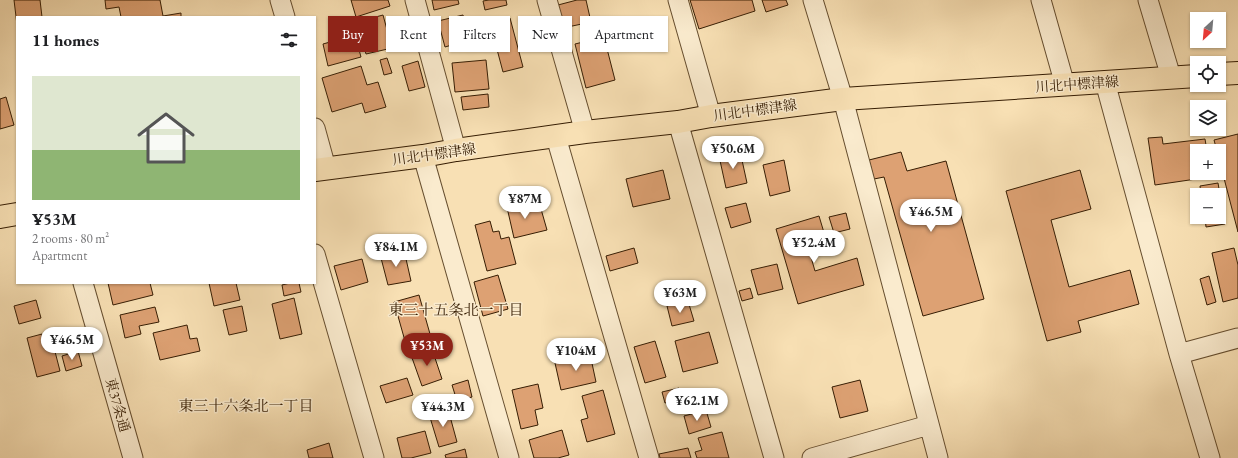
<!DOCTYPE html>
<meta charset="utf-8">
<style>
body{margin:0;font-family:"EB Garamond","Noto Serif JP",serif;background:#f2f2f2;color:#202124;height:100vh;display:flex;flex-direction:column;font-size:15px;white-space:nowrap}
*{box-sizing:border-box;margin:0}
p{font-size:13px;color:#757577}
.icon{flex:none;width:22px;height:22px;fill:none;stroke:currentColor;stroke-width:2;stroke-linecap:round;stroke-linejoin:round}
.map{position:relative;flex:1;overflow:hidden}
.drawer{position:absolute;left:16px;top:16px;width:300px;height:268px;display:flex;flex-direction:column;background:#fff;border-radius:0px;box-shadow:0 1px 3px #0004}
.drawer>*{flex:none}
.top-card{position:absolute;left:328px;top:16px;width:380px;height:36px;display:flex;gap:8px}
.needle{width:26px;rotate:206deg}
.controls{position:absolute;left:1190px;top:12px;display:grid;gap:8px}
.controls a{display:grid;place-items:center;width:36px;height:36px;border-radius:0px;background:#fff;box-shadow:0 1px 3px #0004;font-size:20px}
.price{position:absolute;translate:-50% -34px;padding:0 9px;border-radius:14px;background:#fff;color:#222;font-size:13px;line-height:26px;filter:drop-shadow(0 1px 2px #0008)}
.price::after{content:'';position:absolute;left:50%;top:24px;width:12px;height:9px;margin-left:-6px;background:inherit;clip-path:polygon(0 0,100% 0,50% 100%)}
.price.current{background:#8f2418;color:#fff}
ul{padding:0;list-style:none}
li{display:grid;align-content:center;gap:8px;height:212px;padding:0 16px}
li+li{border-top:1px solid #e0e0e0}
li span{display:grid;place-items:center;height:124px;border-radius:0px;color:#555}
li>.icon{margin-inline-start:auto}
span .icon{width:72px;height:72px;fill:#fffc;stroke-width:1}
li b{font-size:17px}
h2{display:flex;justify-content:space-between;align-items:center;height:48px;padding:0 16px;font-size:17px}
.tag{padding:0 14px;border-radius:0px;background:#fff;box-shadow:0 1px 3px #0004;font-size:14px;line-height:36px}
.tag.current{background:#8f2418;color:#fff}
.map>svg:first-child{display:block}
.building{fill:#dda173;stroke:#361d03}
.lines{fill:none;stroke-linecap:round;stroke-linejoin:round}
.minor-casing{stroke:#664e2f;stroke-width:21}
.major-casing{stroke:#361d03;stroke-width:24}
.minor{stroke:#faebce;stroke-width:19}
.major{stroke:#f8e0b4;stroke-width:22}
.labels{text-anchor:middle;stroke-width:3;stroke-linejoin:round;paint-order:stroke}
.street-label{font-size:14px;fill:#361d03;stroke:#faebce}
.neighbourhood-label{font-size:15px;fill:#361d03;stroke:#faebce}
</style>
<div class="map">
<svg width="1238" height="458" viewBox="0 0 1238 458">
<rect width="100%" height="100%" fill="#f8e0b4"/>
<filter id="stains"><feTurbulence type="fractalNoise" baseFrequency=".005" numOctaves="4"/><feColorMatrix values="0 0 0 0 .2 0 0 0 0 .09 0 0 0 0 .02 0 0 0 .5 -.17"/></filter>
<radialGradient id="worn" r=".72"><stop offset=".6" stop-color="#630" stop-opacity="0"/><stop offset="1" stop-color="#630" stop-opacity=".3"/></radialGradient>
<!-- building -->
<path class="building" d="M14,0H40L42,17H17V25Z
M105,0H160L163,16L181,13V17H121L119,7L106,9Z
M351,0H388L390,6L356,17Z
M432,0H458L459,4L434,10Z
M489,0H506L507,5L485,10L483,1Z
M577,0H586L591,22L563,28L558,5Z
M690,0H752L755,11L699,29Z
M762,0H786L788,5L766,12Z
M383,15L392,48L366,54L357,22Z
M463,15L469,40L445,47L438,21Z
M510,18L523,67L503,72L490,23Z
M355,35L361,57L328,66L323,44Z
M604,37L615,80L586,88L575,44Z
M387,58L392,73L384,75L380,60Z
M486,60L489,89L455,92L452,63Z
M418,61L425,87L409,91L402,66Z
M361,66L367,85L378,82L386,107L365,113L362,103L332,112L322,78Z
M488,94L489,107L463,110L461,97Z
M6,97L14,125L0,129V99Z
M1238,134V232L1219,159V151H1217L1214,140Z
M1162,137L1163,144L1205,139L1207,151H1197V173H1210V177L1155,185L1148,138Z
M740,151L747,183L726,188L719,156Z
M901,152L907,171L946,161L984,299L923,316L884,177L874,179L869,160Z
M784,160L790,191L770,196L763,165Z
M663,170L670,199L633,207L626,179Z
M1080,170L1091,209L1051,220L1069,287L1130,270L1139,304L1078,321L1081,332L1047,341L1006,191Z
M1218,183L1225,224L1206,227L1205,217H1219V195H1201L1200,186Z
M519,200L522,213L541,209L547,230L514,238L506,203Z
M746,203L751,222L731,228L725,208Z
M846,213L850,229L834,233L829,217Z
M819,216L825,236L813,239L815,245L808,247L815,271L857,258L864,285L798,304L776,229Z
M490,221L493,232L499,231L501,239L509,237L516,264L487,271L475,225Z
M634,248L638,263L610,271L606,256Z
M1234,248L1238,265V298L1223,302L1212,253Z
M404,250L411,281L388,285L381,258Z
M362,259L368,282L341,290L334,266Z
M777,264L783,289L758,295L751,270Z
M498,275L508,309L483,316L474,282Z
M1209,276L1216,302L1207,305L1200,279Z
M108,283H150L153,295L113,305Z
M209,283H236L240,300L214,306Z
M290,283H299L301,292L284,296L282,285Z
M750,288L753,298L742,301L739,291Z
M419,295L430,334L405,341L394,302Z
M294,298L302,334L280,339L272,304Z
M36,300L41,318L19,324L14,306Z
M688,301L694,321L672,326L667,306Z
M242,306L247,331L229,335L223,310Z
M155,307L159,322L139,326L141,334L125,338L120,315Z
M187,325L190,339L197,338L200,351L160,360L153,333Z
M709,332L718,363L683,372L675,341Z
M42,334V338L51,336L60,371L37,377L27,338Z
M655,341L666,377L645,383L634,347Z
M432,349L442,379L422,386L411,355Z
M78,351L82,366L66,371L62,356Z
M590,354L596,382L561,390L555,363Z
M407,378L413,395L386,403L380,386Z
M468,380L472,397L457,401L452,385Z
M860,380L868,411L840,418L832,387Z
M538,384L543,408L535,410L538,425L521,429L512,390Z
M679,388L682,399L665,403L662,392Z
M603,390L615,434L587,442L581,420L588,418L582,396Z
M448,409L457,442L439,447L429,414Z
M706,410L711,427L689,434L684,416Z
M562,430L569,455L558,458H534L529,440Z
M425,431L431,453L411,458H402L397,438Z
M722,432L729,458H697L695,452L702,450L698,438Z
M329,443L333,458H309L307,450Z
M688,448L691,458H660L659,454Z
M465,449L467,458H446L445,455Z"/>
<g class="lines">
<!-- minor casing -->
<g class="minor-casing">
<path id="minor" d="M280,0L285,17
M415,0L456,150
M547,0L585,132
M678,0L711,116
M813,0L843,99L938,458
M1041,0L1065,85
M1148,0L1171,77
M1105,82L1179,354L1210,458
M678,122L774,458
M315,128L326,168
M556,137L649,458
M423,156L509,458
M315,254L374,458
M83,283L133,458
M1179,354L1238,338
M812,458L929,425"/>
</g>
<!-- major casing -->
<g class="major-casing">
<path id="major" d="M1219,74L1238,73
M315,170L423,156L456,150L585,132L678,122L711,116L843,99L1197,76
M0,217L17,214"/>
</g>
<!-- minor -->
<use href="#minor" class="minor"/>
<!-- major -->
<use href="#major" class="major"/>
</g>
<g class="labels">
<!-- street labels -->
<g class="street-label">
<text transform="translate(1077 84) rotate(-4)" y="5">川北中標津線</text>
<text transform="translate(755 110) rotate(-8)" y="5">川北中標津線</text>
<text transform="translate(434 154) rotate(-8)" y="5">川北中標津線</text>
<text transform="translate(118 405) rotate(74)" y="5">東37条通</text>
</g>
<!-- neighbourhood labels -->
<g class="neighbourhood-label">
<text x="456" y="315">東三十五条北一丁目</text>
<text x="246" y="411">東三十六条北一丁目</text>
</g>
</g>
<rect width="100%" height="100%" filter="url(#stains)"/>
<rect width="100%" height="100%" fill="url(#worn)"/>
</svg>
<div class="controls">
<a><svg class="needle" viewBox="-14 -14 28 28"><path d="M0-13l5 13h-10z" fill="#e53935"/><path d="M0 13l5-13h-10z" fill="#757577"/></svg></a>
<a><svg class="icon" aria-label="locate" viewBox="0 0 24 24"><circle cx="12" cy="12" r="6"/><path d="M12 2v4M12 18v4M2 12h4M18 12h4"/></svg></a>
<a><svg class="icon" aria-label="layers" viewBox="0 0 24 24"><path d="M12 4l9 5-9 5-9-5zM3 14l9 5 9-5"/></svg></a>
<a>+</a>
<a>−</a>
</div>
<b class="price" style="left:733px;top:170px">¥50.6M</b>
<b class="price" style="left:525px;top:220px">¥87M</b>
<b class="price" style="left:931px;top:233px">¥46.5M</b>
<b class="price" style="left:814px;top:264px">¥52.4M</b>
<b class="price" style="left:396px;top:268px">¥84.1M</b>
<b class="price" style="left:680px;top:314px">¥63M</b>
<b class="price" style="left:72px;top:361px">¥46.5M</b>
<b class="price current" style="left:427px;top:367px">¥53M</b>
<b class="price" style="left:576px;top:372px">¥104M</b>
<b class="price" style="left:697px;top:422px">¥62.1M</b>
<b class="price" style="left:443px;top:428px">¥44.3M</b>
<div class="top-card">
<a class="tag current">Buy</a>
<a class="tag">Rent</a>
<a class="tag">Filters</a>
<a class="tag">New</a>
<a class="tag">Apartment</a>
</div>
<section class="drawer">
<h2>11 homes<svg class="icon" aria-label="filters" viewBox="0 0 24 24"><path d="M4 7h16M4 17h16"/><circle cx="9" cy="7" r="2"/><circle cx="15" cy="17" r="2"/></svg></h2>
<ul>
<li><span style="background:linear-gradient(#dfe7d0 60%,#8fb573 0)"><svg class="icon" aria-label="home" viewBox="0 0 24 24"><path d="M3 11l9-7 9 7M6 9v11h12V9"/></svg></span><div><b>¥53M</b><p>2 rooms · 80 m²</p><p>Apartment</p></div></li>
</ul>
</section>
</div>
